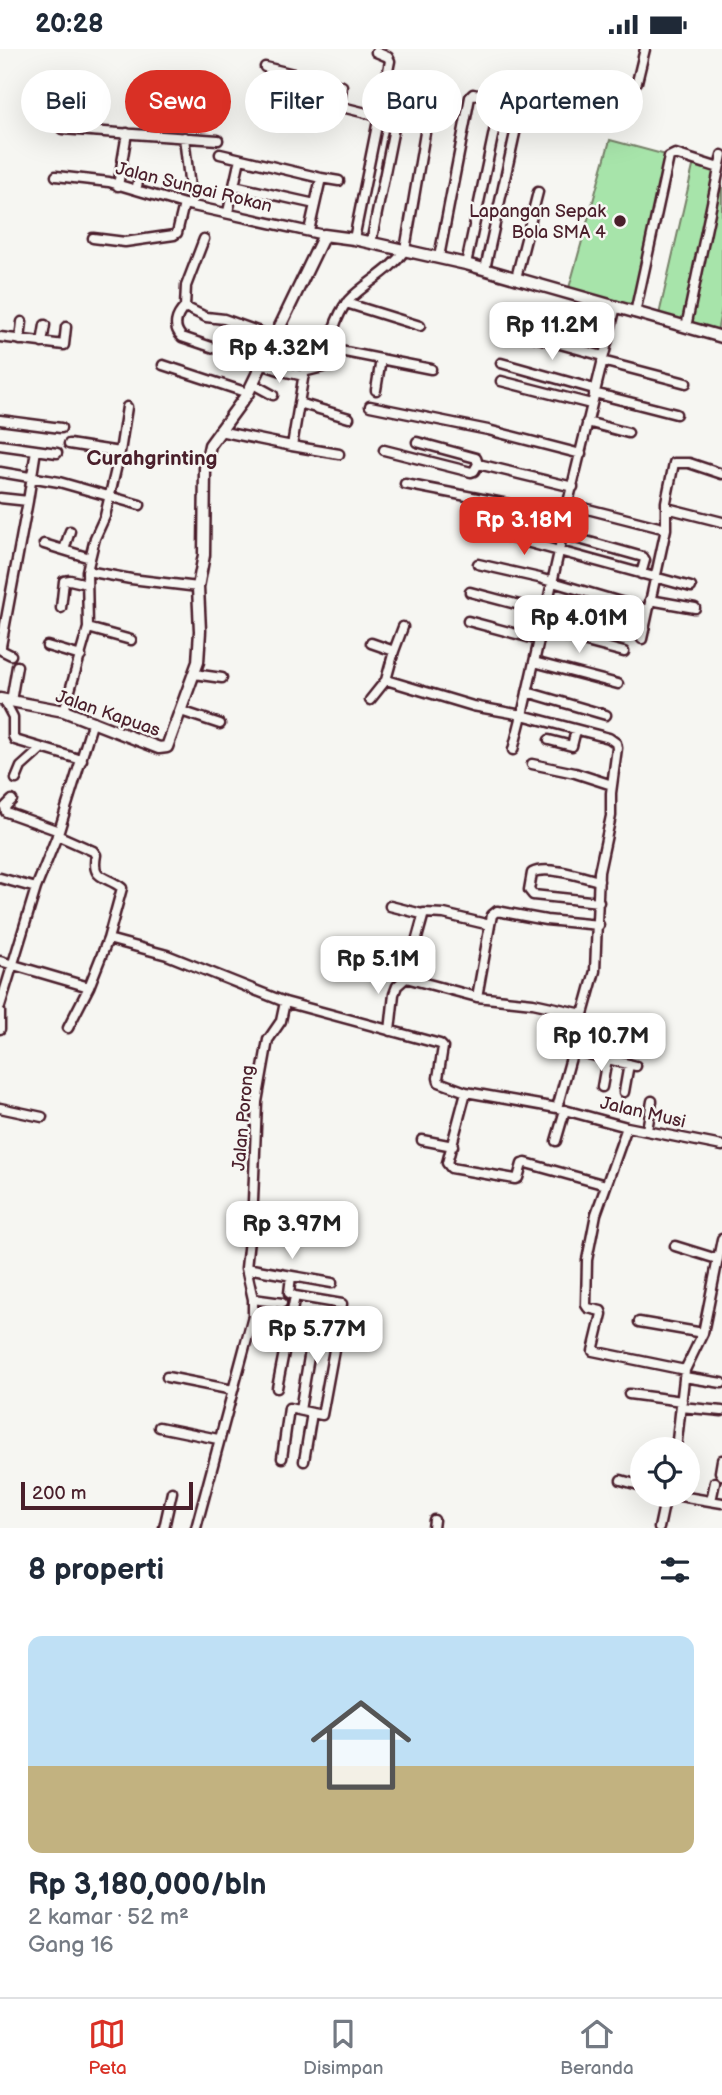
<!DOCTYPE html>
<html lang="id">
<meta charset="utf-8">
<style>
body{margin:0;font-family:"Balsamiq Sans",sans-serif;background:#f6f6f7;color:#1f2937;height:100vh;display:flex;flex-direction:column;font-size:26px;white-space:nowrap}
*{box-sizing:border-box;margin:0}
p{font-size:23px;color:#747a83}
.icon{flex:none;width:38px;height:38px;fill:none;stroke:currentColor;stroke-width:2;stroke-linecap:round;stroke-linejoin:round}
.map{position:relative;height:1479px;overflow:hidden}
.side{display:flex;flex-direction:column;background:#fff;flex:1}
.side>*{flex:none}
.guide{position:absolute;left:21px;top:21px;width:681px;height:63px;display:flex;gap:14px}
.controls{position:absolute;left:630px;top:1388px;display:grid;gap:14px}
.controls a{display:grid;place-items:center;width:70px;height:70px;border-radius:50%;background:#fff;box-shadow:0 7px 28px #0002;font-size:35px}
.scale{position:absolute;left:21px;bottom:18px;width:172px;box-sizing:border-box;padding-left:7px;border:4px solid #4a1f2b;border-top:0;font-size:19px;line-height:24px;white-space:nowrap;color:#4a1f2b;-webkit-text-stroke:5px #f6f6f2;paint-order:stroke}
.price{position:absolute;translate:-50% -60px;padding:0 16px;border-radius:14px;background:#fff;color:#222;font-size:23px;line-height:46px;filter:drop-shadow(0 2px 4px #0008)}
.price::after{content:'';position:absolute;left:50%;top:42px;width:21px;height:16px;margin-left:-10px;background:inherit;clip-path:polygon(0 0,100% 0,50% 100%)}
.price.on{background:#d93025;color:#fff}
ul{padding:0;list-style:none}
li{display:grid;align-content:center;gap:14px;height:371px;padding:0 28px}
li span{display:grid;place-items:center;height:217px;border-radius:14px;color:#555}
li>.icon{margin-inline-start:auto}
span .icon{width:126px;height:126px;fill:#fffc;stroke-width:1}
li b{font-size:30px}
h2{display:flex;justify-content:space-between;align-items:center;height:84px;padding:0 28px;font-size:30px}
.tag{padding:0 24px;border-radius:32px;background:#fff;box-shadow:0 7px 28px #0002;font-size:24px;line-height:63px}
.tag.on{background:#d93025;color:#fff}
.status{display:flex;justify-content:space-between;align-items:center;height:49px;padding:0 35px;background:#fff;direction:ltr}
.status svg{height:19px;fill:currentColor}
.tabs{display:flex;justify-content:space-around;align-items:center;height:98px;border-top:2px solid #e0e1e3;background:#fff;font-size:19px;color:#747a83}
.tabs a{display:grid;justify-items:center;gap:4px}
.tabs .on{color:#d93025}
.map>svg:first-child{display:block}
.green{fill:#a7e4aa;stroke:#78826a;stroke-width:2}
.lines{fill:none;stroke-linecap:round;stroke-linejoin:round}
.minor-casing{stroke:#4a1f2b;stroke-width:13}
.major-casing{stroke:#4a1f2b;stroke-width:15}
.minor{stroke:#f6f6f2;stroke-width:8}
.major{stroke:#f6f6f2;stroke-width:10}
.poi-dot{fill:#4a1f2b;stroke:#f6f6f2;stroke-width:2.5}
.labels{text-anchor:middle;stroke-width:5;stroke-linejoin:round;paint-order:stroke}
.street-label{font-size:18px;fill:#4a1f2b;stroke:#f6f6f2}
.poi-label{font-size:18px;fill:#4a1f2b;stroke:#f6f6f2;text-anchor:end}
.quarter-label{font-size:21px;font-weight:bold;fill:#4a1f2b;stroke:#f6f6f2}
</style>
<div class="status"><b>20:28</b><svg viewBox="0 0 49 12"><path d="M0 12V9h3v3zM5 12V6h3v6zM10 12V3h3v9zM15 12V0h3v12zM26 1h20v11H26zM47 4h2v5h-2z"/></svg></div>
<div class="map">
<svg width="722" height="1479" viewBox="0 0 722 1479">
<rect width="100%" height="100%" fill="#f6f6f2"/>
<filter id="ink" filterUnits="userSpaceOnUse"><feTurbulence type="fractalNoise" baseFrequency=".0143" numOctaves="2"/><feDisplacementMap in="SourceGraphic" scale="14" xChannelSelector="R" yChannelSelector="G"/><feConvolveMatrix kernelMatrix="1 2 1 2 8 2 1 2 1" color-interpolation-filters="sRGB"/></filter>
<g filter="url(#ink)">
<!-- green -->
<path class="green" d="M610,91L666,106L636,259L569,239Z
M694,113L717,119L684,277L658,270Z
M722,121V259L717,283L690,277Z"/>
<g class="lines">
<!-- minor casing -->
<g class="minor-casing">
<path id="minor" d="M265,18L342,37L340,55
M637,33L645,0
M262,38L378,67
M62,80L218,91
M184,88L192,156
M220,105L321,129L309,182
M56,127L109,133L184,155L324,186
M321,129L339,132
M118,137L127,84
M234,137L315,155
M136,141L139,129
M228,163L240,110
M93,189L125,193L174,186L177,184L184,155
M204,190L186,237L185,258L206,268L224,270L274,288
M354,190L390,12L388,8L376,3
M371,194L402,39L409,35L432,41
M439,208L470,48L473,45L492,49
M466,215L496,73
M485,220L519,66
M516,229L538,143
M346,254L420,277
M185,258C176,267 172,278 182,288L282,322L304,327
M635,264L669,108L675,105L719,119
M686,278L722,106
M506,280L603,307
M0,288L64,296L66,278
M20,291L22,273
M42,294L45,276
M330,300L431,320
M602,312L686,334
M501,314L594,340
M163,316L248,344
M501,332L591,355
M253,335L273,346
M376,341L381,310
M594,344L676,365
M299,354L349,369
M370,357L488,381L581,405
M0,371L61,379
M587,373L628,384
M219,382L292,397L304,324L307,322L323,318L325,314C329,295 335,267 348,252C366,233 390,223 405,201L434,31
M417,393L476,409L478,415L573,438
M69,395L120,403
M0,396L57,404
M292,397L339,405
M384,401L471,423L474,422L478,415
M0,423L59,433L140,456
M405,435L508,455L564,470
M0,449L28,452L36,401
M568,455L666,480
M667,459L722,473
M497,485L691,538
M561,485L643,508L645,511L641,525
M44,495L90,509
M64,501L70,482
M478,515L539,529L648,561
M87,522L131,530L198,538
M470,543L546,563
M650,551L695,559
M61,559L64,532L70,531L87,535
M468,572L539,591
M88,579L131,591
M541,581L624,603
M642,590L666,480V453L674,414H689L722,425
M371,594L394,602L386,631L473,657L522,666L513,701
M47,597L81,607
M394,602L403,578
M11,606L1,601V597L28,452
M534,613L618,635
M194,625L222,629
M527,643L606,666
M4,651L13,668V687L15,691L82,711
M370,651L386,631
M11,652L17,617
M64,662L88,579L87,522L95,489L105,467L120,403L127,358
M181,662L220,675
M549,691L572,697L576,681
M532,715L575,724L612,736
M16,730L21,718L41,700
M12,751L5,758L6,763L59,782
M57,786L93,802L96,806C91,832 106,826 122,839L108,890L167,906L285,953L440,995L443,998L438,1029L439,1033L466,1043L557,1059L627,1078L722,1097
M0,829L36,839
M599,853L533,846L529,841L532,824C547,816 583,828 599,832
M390,857L422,865
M490,876L492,866L497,862L546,871L599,876
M0,912L89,938
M406,929L477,948L533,954L583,965
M0,957L36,839L59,782L93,672
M0,962V980
M68,979L89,938L108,890
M390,982L394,945L397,937L406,929L424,864L444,865L490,876L477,948
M572,1001L636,1017
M602,1038L607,1010
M466,1043L447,1114L451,1119L515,1130L518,1129L522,1115L526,1114L606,1136
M624,1043L629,1015
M0,1059L42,1068
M557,1059L595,922L599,823L611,767V744L617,699L616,694L609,689L522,666L559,503L564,470L616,257
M627,1078L596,1165L587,1211L586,1256L588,1259L601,1262L602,1265L593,1302L685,1321
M647,1081L652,1052
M422,1091L453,1097
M556,1092L565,1061
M675,1197L717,1210
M246,1219L332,1234
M295,1247L342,1255L338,1279L315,1274
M253,1250L282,1254
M639,1273L703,1284
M286,1291L311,1296L315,1274L306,1273
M167,1328L233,1341
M684,1328L722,1334
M277,1339L295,1247L289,1244L291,1227
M629,1345L682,1352
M681,1358L722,1362
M300,1361L311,1296
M159,1378L218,1390
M676,1400L685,1321L703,1284L722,1190
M282,1409L289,1359L312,1364
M722,1411L720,1423L722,1426
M304,1412L312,1364L322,1366L338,1279
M621,1431L642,1437
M674,1446L722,1454
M711,1452L715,1433
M164,1479L172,1443
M196,1479L253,1267V1250L246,1219L253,1152L257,1053L268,991L281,972L285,953
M433,1479L434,1471
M659,1479L666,1446"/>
</g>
<!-- major casing -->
<g class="major-casing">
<path id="major" d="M0,650L64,662L159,699L167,698L198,613L200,582L198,538L204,506L205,419L210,396L248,344L324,186L354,190L466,215L722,288"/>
</g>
<!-- minor -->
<use href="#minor" class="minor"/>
<!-- major -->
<use href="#major" class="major"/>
</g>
</g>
<!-- markers -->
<circle class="poi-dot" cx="620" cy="172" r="7"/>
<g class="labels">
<!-- street labels -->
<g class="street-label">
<text transform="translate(194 138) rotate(14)" y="6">Jalan Sungai Rokan</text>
<text transform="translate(108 664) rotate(19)" y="6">Jalan Kapuas</text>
<text transform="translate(643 1063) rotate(13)" y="6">Jalan Musi</text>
<text transform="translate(243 1069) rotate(-85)" y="6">Jalan Porong</text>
</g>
<!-- poi labels -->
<g class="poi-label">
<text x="606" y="168">Lapangan Sepak<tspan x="606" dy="21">Bola SMA 4</tspan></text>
</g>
<!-- quarter labels -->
<g class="quarter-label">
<text x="152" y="416">Curahgrinting</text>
</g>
</g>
</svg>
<div class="controls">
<a><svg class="icon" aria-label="locate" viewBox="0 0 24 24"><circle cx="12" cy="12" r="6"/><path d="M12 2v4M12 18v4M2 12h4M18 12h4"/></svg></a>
</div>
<div class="scale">200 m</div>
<b class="price" style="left:552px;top:313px">Rp 11.2M</b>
<b class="price" style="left:279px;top:336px">Rp 4.32M</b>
<b class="price on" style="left:524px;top:508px">Rp 3.18M</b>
<b class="price" style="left:579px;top:606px">Rp 4.01M</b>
<b class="price" style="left:378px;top:947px">Rp 5.1M</b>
<b class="price" style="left:601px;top:1024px">Rp 10.7M</b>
<b class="price" style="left:292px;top:1212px">Rp 3.97M</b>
<b class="price" style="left:317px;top:1317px">Rp 5.77M</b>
<div class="guide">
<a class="tag">Beli</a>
<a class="tag on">Sewa</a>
<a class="tag">Filter</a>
<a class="tag">Baru</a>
<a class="tag">Apartemen</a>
</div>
</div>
<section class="side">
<h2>8 properti<svg class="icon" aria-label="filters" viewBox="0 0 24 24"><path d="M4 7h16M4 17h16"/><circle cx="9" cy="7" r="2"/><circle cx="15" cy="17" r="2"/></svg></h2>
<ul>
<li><span style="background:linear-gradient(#bfe0f5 60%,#c2b280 0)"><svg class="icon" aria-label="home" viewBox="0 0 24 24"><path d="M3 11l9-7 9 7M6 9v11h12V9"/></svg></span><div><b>Rp 3,180,000/bln</b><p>2 kamar · 52 m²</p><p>Gang 16</p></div></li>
</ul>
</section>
<nav class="tabs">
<a class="on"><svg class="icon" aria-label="map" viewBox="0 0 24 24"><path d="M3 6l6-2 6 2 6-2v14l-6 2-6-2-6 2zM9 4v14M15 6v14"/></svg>Peta</a>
<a><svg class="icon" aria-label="saved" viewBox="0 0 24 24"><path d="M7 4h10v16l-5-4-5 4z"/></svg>Disimpan</a>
<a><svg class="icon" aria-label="home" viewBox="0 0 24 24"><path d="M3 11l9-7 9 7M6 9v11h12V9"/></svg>Beranda</a>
</nav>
